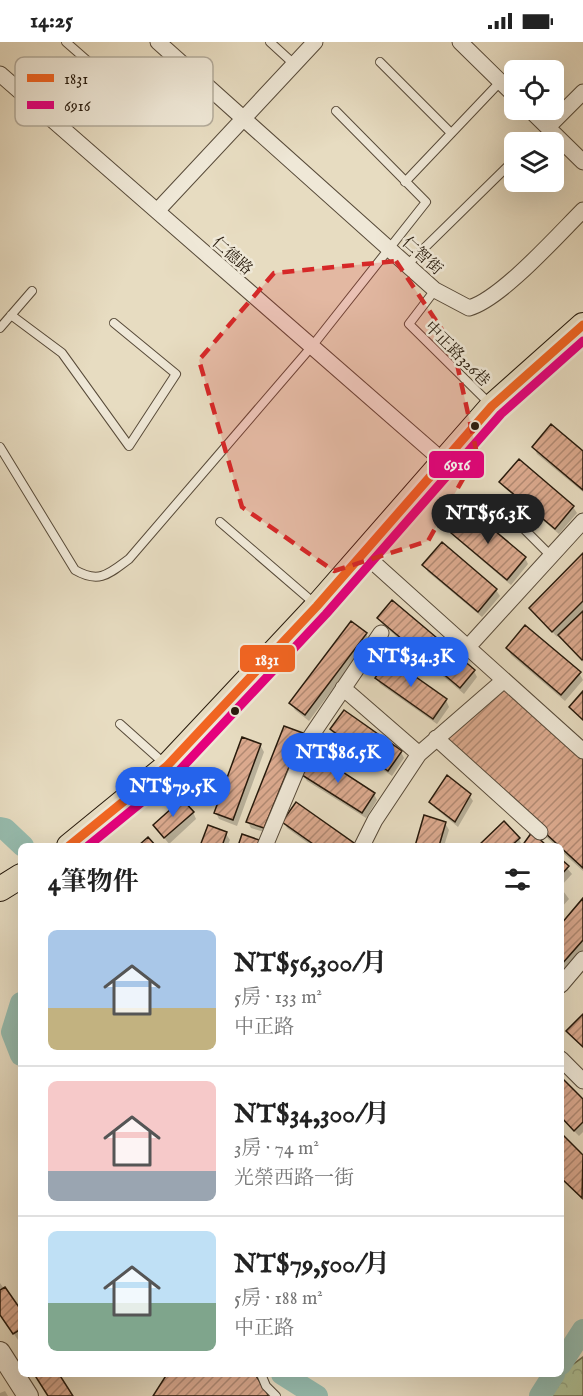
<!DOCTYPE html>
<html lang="zh-TW">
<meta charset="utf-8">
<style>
body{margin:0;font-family:"IM FELL English","Noto Serif TC",serif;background:#f6f6f6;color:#222;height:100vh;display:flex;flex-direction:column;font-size:22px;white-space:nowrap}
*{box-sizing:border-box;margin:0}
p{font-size:20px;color:#767676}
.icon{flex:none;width:33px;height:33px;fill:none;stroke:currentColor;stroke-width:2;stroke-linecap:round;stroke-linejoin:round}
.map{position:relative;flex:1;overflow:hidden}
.panel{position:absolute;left:18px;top:801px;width:546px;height:534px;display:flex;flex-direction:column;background:#fff;border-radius:9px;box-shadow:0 6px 24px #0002}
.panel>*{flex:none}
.fabs{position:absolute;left:504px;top:18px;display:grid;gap:12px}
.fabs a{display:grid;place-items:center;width:60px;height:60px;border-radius:9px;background:#fff;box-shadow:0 6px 24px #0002;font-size:30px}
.price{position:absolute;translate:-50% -51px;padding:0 14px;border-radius:21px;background:#2563eb;color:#fff;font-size:20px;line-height:39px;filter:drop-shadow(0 2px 3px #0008)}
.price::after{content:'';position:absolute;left:50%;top:36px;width:18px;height:14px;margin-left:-9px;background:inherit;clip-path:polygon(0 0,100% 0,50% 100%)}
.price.current{background:#222;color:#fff}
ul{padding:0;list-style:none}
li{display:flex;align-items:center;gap:18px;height:150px;padding:0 30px}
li+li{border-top:2px solid #e0e0e0}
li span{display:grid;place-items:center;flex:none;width:168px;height:120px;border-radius:9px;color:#555}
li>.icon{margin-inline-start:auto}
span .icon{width:72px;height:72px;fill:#fffc;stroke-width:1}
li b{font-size:26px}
h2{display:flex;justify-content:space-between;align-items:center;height:72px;padding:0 30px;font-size:26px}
.status{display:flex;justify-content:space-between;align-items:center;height:42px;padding:0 30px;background:#fff;direction:ltr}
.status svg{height:16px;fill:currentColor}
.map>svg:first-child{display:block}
.forest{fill:url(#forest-crowns);stroke:#6c6e52;stroke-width:1.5}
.shadow{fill:#0003}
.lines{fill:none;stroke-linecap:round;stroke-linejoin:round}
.river{stroke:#97bcae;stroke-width:22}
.building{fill:url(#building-hatch);stroke:#271a0c;stroke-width:1.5}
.service-casing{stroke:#574a39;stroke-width:10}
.minor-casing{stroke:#574a39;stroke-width:17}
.tertiary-casing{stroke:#574a39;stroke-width:22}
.primary-casing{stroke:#271a0c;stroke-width:26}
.service{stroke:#efe8d7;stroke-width:8}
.minor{stroke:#efe8d7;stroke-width:15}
.tertiary{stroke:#efe8d7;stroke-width:20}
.primary{stroke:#e7dcc1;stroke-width:24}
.bus-1-casing{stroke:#efe8d7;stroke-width:14}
.bus-2-casing{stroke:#efe8d7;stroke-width:14}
.bus-1{stroke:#f26522;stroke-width:9}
.bus-2{stroke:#e5007d;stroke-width:9}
.marked{fill:#d62828;fill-opacity:0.2;stroke:#d62828;stroke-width:4.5;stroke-dasharray:12 8;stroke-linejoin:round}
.bus-dot{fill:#271a0c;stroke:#efe8d7;stroke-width:2}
.labels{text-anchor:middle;stroke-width:5;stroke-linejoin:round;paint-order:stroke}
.street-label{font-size:16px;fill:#271a0c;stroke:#efe8d7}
.key{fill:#efe8d7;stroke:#b3aa9a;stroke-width:1.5}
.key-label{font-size:16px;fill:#271a0c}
.line-badge{stroke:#efe8d7;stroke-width:2}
.badge-label{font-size:16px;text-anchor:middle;font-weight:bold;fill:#fff}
</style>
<div class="status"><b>14:25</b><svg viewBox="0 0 49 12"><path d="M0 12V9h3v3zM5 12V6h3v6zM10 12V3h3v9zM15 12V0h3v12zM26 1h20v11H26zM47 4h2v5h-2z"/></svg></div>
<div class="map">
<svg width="583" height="1354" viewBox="0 0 583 1354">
<defs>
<pattern id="forest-crowns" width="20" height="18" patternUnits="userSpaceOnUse" patternTransform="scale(1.5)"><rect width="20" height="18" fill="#b0c297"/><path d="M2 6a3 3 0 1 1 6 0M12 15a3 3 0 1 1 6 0" fill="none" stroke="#97a681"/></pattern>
<pattern id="building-hatch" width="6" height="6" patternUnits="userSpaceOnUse" patternTransform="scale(1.5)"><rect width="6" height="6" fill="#dcaa8f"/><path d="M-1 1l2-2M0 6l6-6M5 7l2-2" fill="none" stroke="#b28a73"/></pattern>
</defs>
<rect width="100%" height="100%" fill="#e7dcc1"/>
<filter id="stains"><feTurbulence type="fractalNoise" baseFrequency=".00333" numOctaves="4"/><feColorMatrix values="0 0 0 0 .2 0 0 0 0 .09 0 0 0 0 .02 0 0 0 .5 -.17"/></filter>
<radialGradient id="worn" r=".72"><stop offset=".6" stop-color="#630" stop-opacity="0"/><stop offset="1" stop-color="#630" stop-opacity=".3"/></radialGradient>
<!-- forest -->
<path class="forest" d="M583,1315V1354H530Z"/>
<!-- shadow -->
<path class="shadow" d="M534,405L583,411V450L537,412Z
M501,440L573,465L577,471L559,492L505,446Z
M453,491L525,516L528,522L511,543L457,497Z
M583,514V620L559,592L557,595L531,566Z
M424,523L496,548L500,554L482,575L428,530Z
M379,576L474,629L477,635L464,652L383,583Z
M366,592L369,598L309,679L295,668L291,661Z
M508,607L579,631L583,638L565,659L511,613Z
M377,636L446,658L449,665L437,682L380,642Z
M331,688L401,710L404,716L392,734L335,694Z
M302,692L306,698L268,791L251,786L247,779Z
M260,703L264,710L237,784L219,777L216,771Z
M449,706L583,717V829L561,809V804H556Z
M303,733L374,752L377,758L366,776L307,739Z
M469,753L473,759L458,785L435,766L431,760Z
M193,770L196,777L169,802L155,784Z
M284,780L353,802L354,804H312L287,786Z
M445,781L449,788L444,804H416Z
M226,792L230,798L227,804H202Z
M532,792L545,804H480L519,797L522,803Z
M561,819L572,832L562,843L561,842Z
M561,846L569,857L561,866Z
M583,859V908L565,929L561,925V884Z
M561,1037L583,1059V1090L579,1094L561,1076Z
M561,1094L583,1115V1158L561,1137Z
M561,1186L564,1191V1212H561Z
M0,1241L21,1271V1295L18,1298L0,1271Z
M5,1349L8,1354H0V1351Z"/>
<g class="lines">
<!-- river -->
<path class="river" d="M0,786L5,787L23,804
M21,961L12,990L21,1013
M561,1322L583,1288
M282,1332L317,1354
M540,1354L554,1332"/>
</g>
<!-- building -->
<path class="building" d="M551,382L583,409V448L532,405Z
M519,417L574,464L555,487L499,440Z
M470,468L526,515L507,538L451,491Z
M442,500L497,547L478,570L422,523Z
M583,511V559L552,590L529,566Z
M392,558L475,628L460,646L377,576Z
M583,569V617L582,618L558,593Z
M351,579L367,591L305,673L289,661Z
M525,583L581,630L561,653L506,606Z
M389,616L447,657L433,677L375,636Z
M503,646L583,715V826L442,696Z
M583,649V678L569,665Z
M344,668L402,709L388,729L330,687Z
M284,684L303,691L264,786L246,780Z
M242,695L261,702L233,778L214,771Z
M315,712L375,751L362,771L302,733Z
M447,733L471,752L455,780L429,760Z
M182,757L194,770L164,796L153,783Z
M296,760L354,801L352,804H316L282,780Z
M424,773L446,780L439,804H415Z
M504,779L520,796L511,804H478Z
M208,783L227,790L222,804H200Z
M532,790L547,804H522Z
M242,792L262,799L260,804H238Z
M148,795L156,804H138Z
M561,817L569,824L561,833Z
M583,856V898L561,923V882Z
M583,972V1005L566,989Z
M561,1035L583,1057V1080L574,1089L561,1075Z
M561,1091L583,1113L582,1156L561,1136Z
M5,1245L21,1268V1287L13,1292L0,1273V1248Z
M34,1332H59L73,1354H48Z
M167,1332H255L269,1354H153Z"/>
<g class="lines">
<!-- service casing -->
<g class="service-casing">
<path id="service" d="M66,0L115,43
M270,0L294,22
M380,20L451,91
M405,140L501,39
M407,223L510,122
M435,248L409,282L489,361
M11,273L62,311L129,404L176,332L114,281
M0,286L32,249
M0,405L75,528C99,542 109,532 129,517L313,303L426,160L336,69
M220,480L314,561
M517,480L551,514
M120,682L166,723
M261,1332L266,1344L276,1354"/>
</g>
<!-- minor casing -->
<g class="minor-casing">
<path id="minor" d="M158,0L435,248L469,266C501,257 557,194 583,168
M460,0L514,53
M0,32L443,419
M530,68L583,120
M548,85L583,50
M157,169L315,0
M364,512L583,709
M468,605L583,479
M343,646L419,712
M436,696L540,790
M265,804L311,694L381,591
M362,804L375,778L419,712L503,639
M561,943L583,917
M561,1017L583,1039"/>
</g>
<!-- tertiary casing -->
<g class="tertiary-casing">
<path id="tertiary" d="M0,1310L28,1354"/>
</g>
<!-- primary casing -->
<g class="primary-casing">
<path id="primary" d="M69,804L167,724L317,564L492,364L583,283
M0,847L21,834"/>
</g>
<!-- service -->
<use href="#service" class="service"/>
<!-- minor -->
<use href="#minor" class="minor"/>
<!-- tertiary -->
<use href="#tertiary" class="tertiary"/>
<!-- primary -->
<use href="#primary" class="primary"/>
<!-- bus-1 casing -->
<g class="bus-1-casing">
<path id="bus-1" d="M69,804L167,724L317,564L492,364L583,283"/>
</g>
<!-- bus-2 casing -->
<g class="bus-2-casing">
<path id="bus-2" d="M88,804L176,732L326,572L501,372L583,299"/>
</g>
<!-- bus-1 -->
<use href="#bus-1" class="bus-1"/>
<!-- bus-2 -->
<use href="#bus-2" class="bus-2"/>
</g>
<!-- marked area -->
<path class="marked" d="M396,219L453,304L477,412L428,499L334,529L242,465L199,318L274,231Z"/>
<!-- markers -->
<g class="bus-dot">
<circle cx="475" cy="384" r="5"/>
<circle cx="235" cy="669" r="5"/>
</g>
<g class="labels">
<!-- street labels -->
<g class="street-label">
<text transform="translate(233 213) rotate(42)" y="6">仁德路</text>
<text transform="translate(423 213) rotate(42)" y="6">仁智街</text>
<text transform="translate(458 311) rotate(45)" y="6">中正路326巷</text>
</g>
</g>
<!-- legend -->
<rect x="15" y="15" width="198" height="69" rx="9" class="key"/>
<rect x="27" y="32" width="27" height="8" fill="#f26522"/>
<rect x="27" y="59" width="27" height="8" fill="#e5007d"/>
<g class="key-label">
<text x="64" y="42">1831</text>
<text x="64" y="69">6916</text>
</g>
<g class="line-badge">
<rect x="428" y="408" width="57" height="29" rx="6" fill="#e5007d"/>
<rect x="239" y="602" width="57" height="29" rx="6" fill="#f26522"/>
</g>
<g class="badge-label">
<text x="457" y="428">6916</text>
<text x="267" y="623">1831</text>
</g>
<rect width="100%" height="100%" filter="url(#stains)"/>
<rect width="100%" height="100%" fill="url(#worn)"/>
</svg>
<div class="fabs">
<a><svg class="icon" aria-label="locate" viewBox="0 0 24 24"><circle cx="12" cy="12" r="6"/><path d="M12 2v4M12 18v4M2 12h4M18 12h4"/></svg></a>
<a><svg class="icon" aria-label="layers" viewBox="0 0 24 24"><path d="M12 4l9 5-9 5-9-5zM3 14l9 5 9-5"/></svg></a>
</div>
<b class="price current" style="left:488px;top:503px">NT$56.3K</b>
<b class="price" style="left:411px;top:646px">NT$34.3K</b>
<b class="price" style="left:338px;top:742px">NT$86.5K</b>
<b class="price" style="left:173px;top:776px">NT$79.5K</b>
<section class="panel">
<h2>4筆物件<svg class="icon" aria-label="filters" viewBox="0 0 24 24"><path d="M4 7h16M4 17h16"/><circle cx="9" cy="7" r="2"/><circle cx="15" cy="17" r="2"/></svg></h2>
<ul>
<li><span style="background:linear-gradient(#a9c7e8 65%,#c2b280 0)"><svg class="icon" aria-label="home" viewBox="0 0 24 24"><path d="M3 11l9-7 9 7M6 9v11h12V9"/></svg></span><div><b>NT$56,300/月</b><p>5房 · 133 m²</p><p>中正路</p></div></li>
<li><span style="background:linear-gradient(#f6c9c9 75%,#9aa5b1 0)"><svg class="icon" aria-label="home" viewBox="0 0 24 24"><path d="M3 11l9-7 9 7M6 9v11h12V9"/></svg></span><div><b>NT$34,300/月</b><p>3房 · 74 m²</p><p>光榮西路一街</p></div></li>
<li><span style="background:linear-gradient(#bfe0f5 60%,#7fa58c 0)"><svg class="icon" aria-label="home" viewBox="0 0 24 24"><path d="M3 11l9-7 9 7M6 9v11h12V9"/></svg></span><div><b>NT$79,500/月</b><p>5房 · 188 m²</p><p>中正路</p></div></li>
</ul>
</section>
</div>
